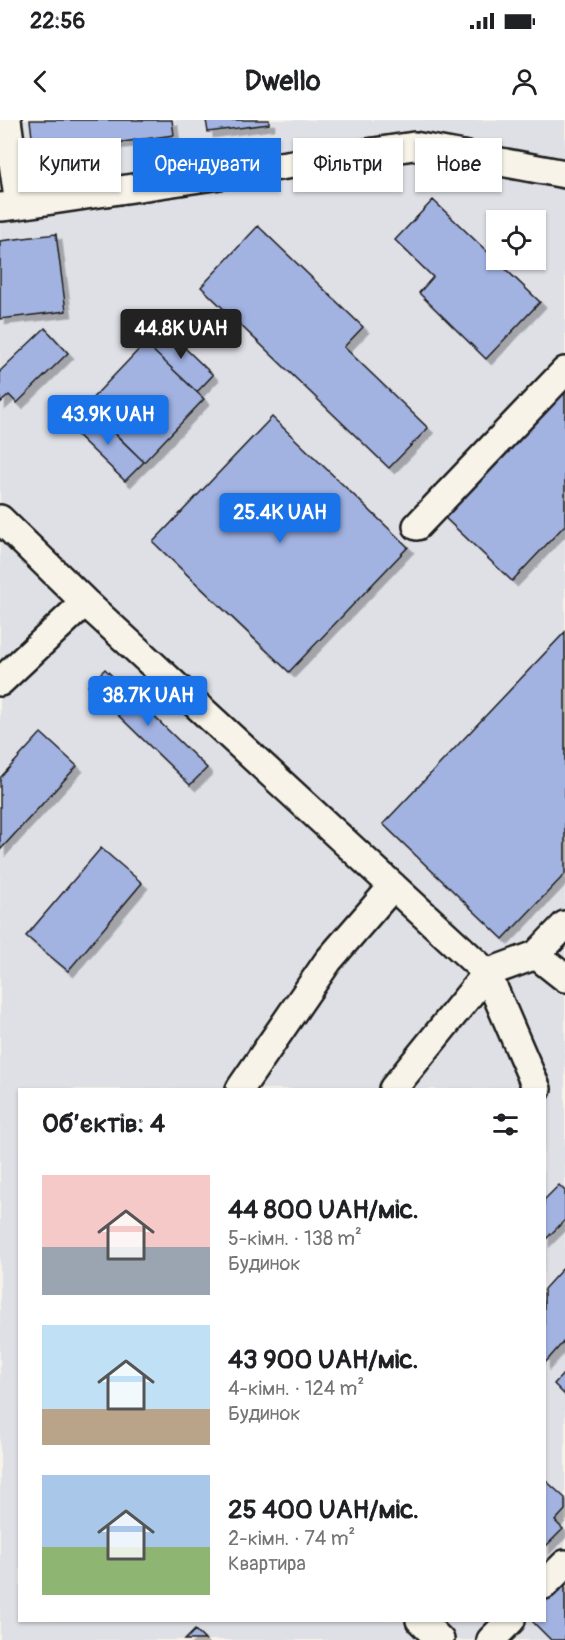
<!DOCTYPE html>
<html lang="uk">
<meta charset="utf-8">
<style>
body{margin:0;font-family:Pangolin,sans-serif;background:#f6f6f6;color:#202124;height:100vh;display:flex;flex-direction:column;font-size:22px;white-space:nowrap}
*{box-sizing:border-box;margin:0}
p{font-size:20px;color:#757577}
.icon{flex:none;width:33px;height:33px;fill:none;stroke:currentColor;stroke-width:2;stroke-linecap:round;stroke-linejoin:round}
.map{position:relative;flex:1;overflow:hidden}
.drawer{position:absolute;left:18px;top:968px;width:528px;height:534px;display:flex;flex-direction:column;background:#fff;border-radius:0px;box-shadow:0 2px 4px #0004}
.drawer>*{flex:none}
.hud{position:absolute;left:18px;top:18px;width:530px;height:54px;display:flex;gap:12px}
.controls{position:absolute;left:486px;top:90px;display:grid;gap:12px}
.controls a{display:grid;place-items:center;width:60px;height:60px;border-radius:0px;background:#fff;box-shadow:0 2px 4px #0004;font-size:30px}
.price{position:absolute;translate:-50% -51px;padding:0 14px;border-radius:6px;background:#1a73e8;color:#fff;font-size:20px;line-height:39px;filter:drop-shadow(0 2px 3px #0008)}
.price::after{content:'';position:absolute;left:50%;top:36px;width:18px;height:14px;margin-left:-9px;background:inherit;clip-path:polygon(0 0,100% 0,50% 100%)}
.price.selected{background:#222;color:#fff}
ul{padding:0;list-style:none}
li{display:flex;align-items:center;gap:18px;height:150px;padding:0 24px}
li span{display:grid;place-items:center;flex:none;width:168px;height:120px;border-radius:0px;color:#555}
li>.icon{margin-inline-start:auto}
span .icon{width:72px;height:72px;fill:#fffc;stroke-width:1}
li b{font-size:26px}
h2{display:flex;justify-content:space-between;align-items:center;height:72px;padding:0 24px;font-size:26px}
.pill{padding:0 21px;border-radius:0px;background:#fff;box-shadow:0 2px 4px #0004;font-size:21px;line-height:54px}
.pill.selected{background:#1a73e8;color:#fff}
.status{display:flex;justify-content:space-between;align-items:center;height:42px;padding:0 30px;background:#fff;direction:ltr}
.status svg{height:16px;fill:currentColor}
header{display:flex;justify-content:space-between;align-items:center;height:78px;padding:0 24px;background:#fff;font-size:27px;font-weight:800}
.map>svg:first-child{display:block}
.built{fill:#dee0e6;fill-rule:evenodd}
.building{fill:#a2b3e2;stroke:#1c1c1c;stroke-width:1.5;filter:url(#shadow)}
.lines{fill:none;stroke-linecap:round;stroke-linejoin:round}
.minor-casing{stroke:#1c1c1c;stroke-width:32}
.minor{stroke:#f7f3e8;stroke-width:27}
</style>
<div class="status"><b>22:56</b><svg viewBox="0 0 49 12"><path d="M0 12V9h3v3zM5 12V6h3v6zM10 12V3h3v9zM15 12V0h3v12zM26 1h20v11H26zM47 4h2v5h-2z"/></svg></div>
<header><svg class="icon" aria-label="back" viewBox="0 0 24 24"><path d="M15 5l-7 7 7 7"/></svg>Dwello<svg class="icon" aria-label="person" viewBox="0 0 24 24"><circle cx="12" cy="8" r="4"/><path d="M4 21q1-7 8-7t8 7"/></svg></header>
<div class="map">
<svg width="565" height="1520" viewBox="0 0 565 1520">
<defs>
<filter id="shadow"><feDropShadow dx="5.5" dy="5.5" stdDeviation="0" flood-color="#0004"/></filter>
</defs>
<rect width="100%" height="100%" fill="#f7f3e8"/>
<filter id="ink" filterUnits="userSpaceOnUse"><feTurbulence type="fractalNoise" baseFrequency=".0167" numOctaves="2"/><feDisplacementMap in="SourceGraphic" scale="12" xChannelSelector="R" yChannelSelector="G"/><feConvolveMatrix kernelMatrix="1 2 1 2 8 2 1 2 1" color-interpolation-filters="sRGB"/></filter>
<g filter="url(#ink)">
<!-- built -->
<path class="built" d="M0,0H565V1520H0ZM496,100H536V140H496ZM20,969H544V1500H20Z"/>
<!-- building -->
<path class="building" d="M30,0H172L174,15L34,34Z
M206,0H269V4L208,12Z
M433,80L540,182L486,239L419,173L433,157L395,120Z
M258,106L363,207L344,227L428,308L389,348L201,167Z
M56,114L66,191L0,199V121Z
M45,208L68,233L17,283L9,275L0,283V251Z
M165,209L213,255L197,272L148,226Z
M145,223L204,279L144,342L86,285Z
M565,264V405L512,461L441,394Z
M90,290L144,342L125,361L72,310Z
M272,297L408,427L289,552L153,422Z
M565,512V754L503,819L383,704Z
M105,549L207,648L190,665L88,566Z
M41,613L77,646L0,730V658Z
M101,728L142,763L68,851L26,816Z
M559,1065L565,1071V1100L544,1121V1080Z
M565,1146V1220L544,1244V1169Z
M565,1252V1275L554,1264Z
M544,1359L565,1378V1390L555,1401L563,1409L544,1428Z
M565,1459V1520H551L531,1500H544V1480Z
M195,1510L205,1520H185Z"/>
<g class="lines">
<!-- minor casing -->
<g class="minor-casing">
<path id="minor" d="M19,85L414,26L565,54
M1,87L19,85L7,0
M0,399L85,482L487,853L393,969
M417,406L565,251
M0,562L85,482
M536,835L565,858
M240,969L328,841L393,766
M537,969L487,853L536,835L565,805
M544,1465L565,1444
M420,1500L440,1520
M491,1520L511,1500"/>
</g>
<!-- minor -->
<use href="#minor" class="minor"/>
</g>
</g>
</svg>
<div class="controls">
<a><svg class="icon" aria-label="locate" viewBox="0 0 24 24"><circle cx="12" cy="12" r="6"/><path d="M12 2v4M12 18v4M2 12h4M18 12h4"/></svg></a>
</div>
<b class="price selected" style="left:181px;top:240px">44.8K UAH</b>
<b class="price" style="left:108px;top:326px">43.9K UAH</b>
<b class="price" style="left:280px;top:424px">25.4K UAH</b>
<b class="price" style="left:148px;top:607px">38.7K UAH</b>
<div class="hud">
<a class="pill">Купити</a>
<a class="pill selected">Орендувати</a>
<a class="pill">Фільтри</a>
<a class="pill">Нове</a>
</div>
<section class="drawer">
<h2>Об’єктів: 4<svg class="icon" aria-label="filters" viewBox="0 0 24 24"><path d="M4 7h16M4 17h16"/><circle cx="9" cy="7" r="2"/><circle cx="15" cy="17" r="2"/></svg></h2>
<ul>
<li><span style="background:linear-gradient(#f6c9c9 60%,#9aa5b1 0)"><svg class="icon" aria-label="home" viewBox="0 0 24 24"><path d="M3 11l9-7 9 7M6 9v11h12V9"/></svg></span><div><b>44 800 UAH/міс.</b><p>5-кімн. · 138 m²</p><p>Будинок</p></div></li>
<li><span style="background:linear-gradient(#bfe0f5 70%,#b9a48a 0)"><svg class="icon" aria-label="home" viewBox="0 0 24 24"><path d="M3 11l9-7 9 7M6 9v11h12V9"/></svg></span><div><b>43 900 UAH/міс.</b><p>4-кімн. · 124 m²</p><p>Будинок</p></div></li>
<li><span style="background:linear-gradient(#a9c7e8 60%,#8fb573 0)"><svg class="icon" aria-label="home" viewBox="0 0 24 24"><path d="M3 11l9-7 9 7M6 9v11h12V9"/></svg></span><div><b>25 400 UAH/міс.</b><p>2-кімн. · 74 m²</p><p>Квартира</p></div></li>
</ul>
</section>
</div>
